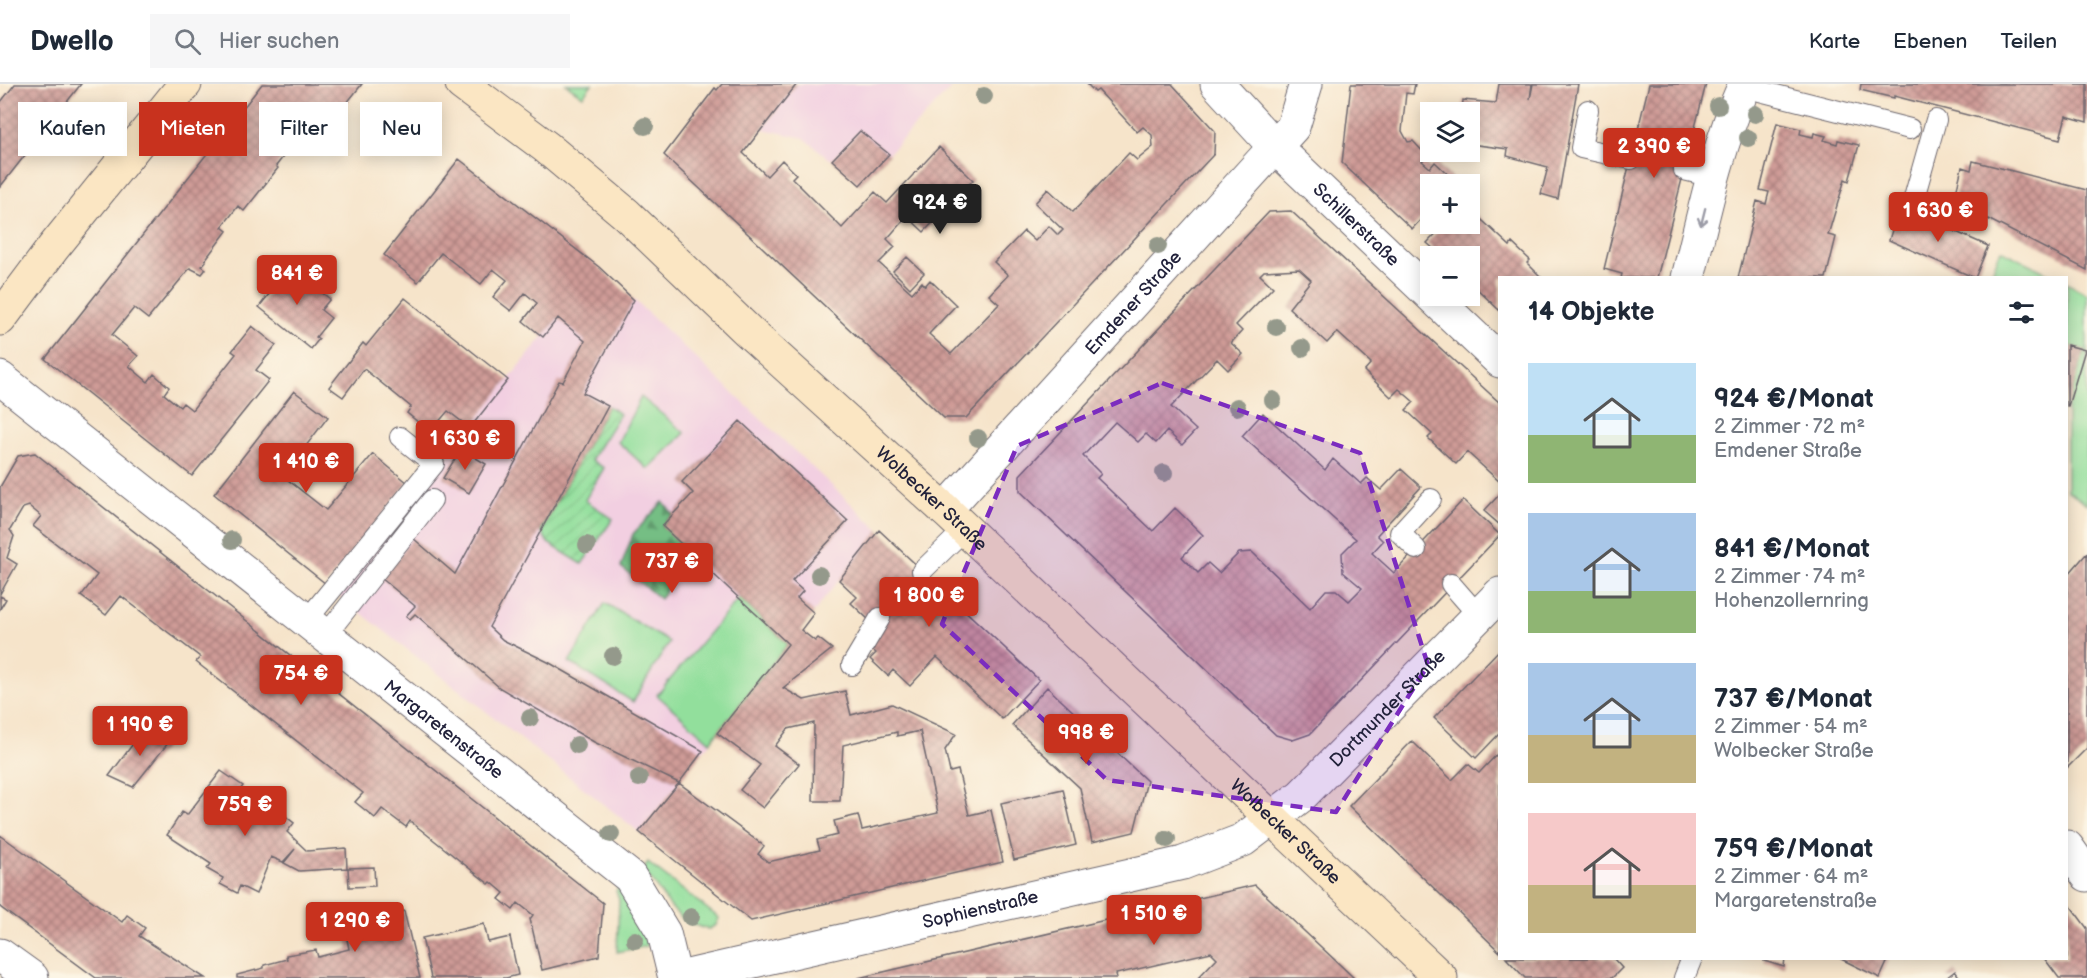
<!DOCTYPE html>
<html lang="de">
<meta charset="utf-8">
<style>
body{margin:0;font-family:"Balsamiq Sans",sans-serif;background:#f6f6f7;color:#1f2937;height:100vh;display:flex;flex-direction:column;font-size:22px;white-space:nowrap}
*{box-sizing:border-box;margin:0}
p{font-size:20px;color:#747a83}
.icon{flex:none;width:33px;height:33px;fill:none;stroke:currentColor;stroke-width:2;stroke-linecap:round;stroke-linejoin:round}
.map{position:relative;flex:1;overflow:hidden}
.panel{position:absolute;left:1498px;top:192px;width:570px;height:684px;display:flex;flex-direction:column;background:#fff;border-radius:0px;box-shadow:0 3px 15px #0003}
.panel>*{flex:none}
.guide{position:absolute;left:18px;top:18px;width:570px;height:54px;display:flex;gap:12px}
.controls{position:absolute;left:1420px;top:18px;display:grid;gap:12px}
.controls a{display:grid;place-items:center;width:60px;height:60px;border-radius:0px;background:#fff;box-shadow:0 3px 15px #0003;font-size:30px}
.price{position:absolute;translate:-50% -51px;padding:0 14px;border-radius:6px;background:#c8321e;color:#fff;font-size:20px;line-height:39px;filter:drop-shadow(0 2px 3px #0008)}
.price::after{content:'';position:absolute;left:50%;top:36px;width:18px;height:14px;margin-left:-9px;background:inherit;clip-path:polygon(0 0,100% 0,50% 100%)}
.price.current{background:#222;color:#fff}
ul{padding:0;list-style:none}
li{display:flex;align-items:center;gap:18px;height:150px;padding:0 30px}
li span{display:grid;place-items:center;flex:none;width:168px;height:120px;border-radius:0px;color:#555}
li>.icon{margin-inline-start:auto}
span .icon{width:72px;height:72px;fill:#fffc;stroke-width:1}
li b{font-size:26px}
h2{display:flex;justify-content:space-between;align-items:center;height:72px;padding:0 30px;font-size:26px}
.pill{padding:0 21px;border-radius:0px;background:#fff;box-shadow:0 3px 15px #0003;font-size:21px;line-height:54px}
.pill.current{background:#c8321e;color:#fff}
header{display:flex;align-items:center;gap:36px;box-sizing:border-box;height:84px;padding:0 30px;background:#fff;border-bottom:2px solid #e0e1e3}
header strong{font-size:28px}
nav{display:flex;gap:33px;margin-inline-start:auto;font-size:21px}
.search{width:420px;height:54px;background:#f6f6f7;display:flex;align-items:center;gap:15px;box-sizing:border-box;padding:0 21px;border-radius:0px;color:#747a83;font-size:22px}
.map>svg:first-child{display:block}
.built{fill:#f2cfe1}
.green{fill:#92df9c;stroke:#5a806c;stroke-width:1.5}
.forest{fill:url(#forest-firs);stroke:#4c7060;stroke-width:1.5}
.garden{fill:url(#garden-furrows);stroke:#5a806c;stroke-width:1.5}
.building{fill:url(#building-cross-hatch)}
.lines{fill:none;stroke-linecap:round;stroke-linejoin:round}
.service-casing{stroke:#6c666d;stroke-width:22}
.minor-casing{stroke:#6c666d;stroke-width:35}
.secondary-casing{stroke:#6c666d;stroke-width:35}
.service{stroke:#fff;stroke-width:20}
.minor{stroke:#fff;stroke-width:33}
.secondary{stroke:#fbe6c3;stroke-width:33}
.tree{fill:#94998b}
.oneway{stroke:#9c9ca7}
.marked{fill:#7b2cbf;fill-opacity:0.2;stroke:#7b2cbf;stroke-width:4.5;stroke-dasharray:12 8;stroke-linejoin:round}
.labels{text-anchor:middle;stroke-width:6;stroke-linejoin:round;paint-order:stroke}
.street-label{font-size:18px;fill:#22223b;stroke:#fcf5e5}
</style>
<header>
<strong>Dwello</strong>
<div class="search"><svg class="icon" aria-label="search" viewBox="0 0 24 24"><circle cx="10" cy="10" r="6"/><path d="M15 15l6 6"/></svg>Hier suchen</div>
<nav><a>Karte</a><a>Ebenen</a><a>Teilen</a></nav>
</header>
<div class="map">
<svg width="2087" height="894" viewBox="0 0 2087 894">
<defs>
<pattern id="forest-firs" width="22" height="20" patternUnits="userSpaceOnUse" patternTransform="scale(1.5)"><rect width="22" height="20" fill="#75be84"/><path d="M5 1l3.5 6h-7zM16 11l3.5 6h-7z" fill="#609a6d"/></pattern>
<pattern id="garden-furrows" width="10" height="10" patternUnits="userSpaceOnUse" patternTransform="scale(1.5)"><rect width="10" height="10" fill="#92df9c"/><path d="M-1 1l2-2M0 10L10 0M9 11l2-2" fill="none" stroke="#7ebf87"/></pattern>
<pattern id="building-cross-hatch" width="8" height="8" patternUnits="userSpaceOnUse" patternTransform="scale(1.5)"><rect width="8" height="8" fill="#cf9b97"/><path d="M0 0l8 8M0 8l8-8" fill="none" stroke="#a87e7c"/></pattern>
</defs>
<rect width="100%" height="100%" fill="#fcf5e5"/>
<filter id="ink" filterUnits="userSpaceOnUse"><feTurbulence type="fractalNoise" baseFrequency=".0167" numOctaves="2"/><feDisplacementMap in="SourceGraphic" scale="12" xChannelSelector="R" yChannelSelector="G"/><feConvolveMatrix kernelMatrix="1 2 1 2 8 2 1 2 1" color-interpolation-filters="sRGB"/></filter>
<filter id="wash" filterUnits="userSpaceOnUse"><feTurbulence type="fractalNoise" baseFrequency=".008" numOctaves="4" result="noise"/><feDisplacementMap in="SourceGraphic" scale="24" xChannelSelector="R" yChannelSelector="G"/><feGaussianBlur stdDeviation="1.35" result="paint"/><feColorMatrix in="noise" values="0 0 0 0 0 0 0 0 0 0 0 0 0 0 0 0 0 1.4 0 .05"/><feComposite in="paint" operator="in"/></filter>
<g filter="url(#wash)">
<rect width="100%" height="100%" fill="#f6e4ca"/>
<!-- built -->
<path class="built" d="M797,0H955L888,70L859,47L831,76L804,54L763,45Z
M634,216L879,446L639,748L337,510L558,234L604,272Z"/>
<!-- green -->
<path class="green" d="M566,0H592L583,12Z
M2001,166L2055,193H1990Z
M2067,199L2087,210V420L2067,406V323L2085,266L2067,261Z
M641,313L685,349L648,385L618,358Z
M739,514L788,560L710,658L657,611Z
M605,519L669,558L633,618L569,578Z
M648,779L719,834L716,841L709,845C672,839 666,812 643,786Z
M620,802L645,840L647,862L617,868L619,816L616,807Z"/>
<!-- forest -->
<path class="forest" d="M663,418L673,430L662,442L691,469L660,515L621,483L633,450Z"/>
<!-- garden -->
<path class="garden" d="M608,322L620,330L591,376L604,384L585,416L613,435L582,480L548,459L541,447Z"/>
<g id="blocks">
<!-- building -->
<path class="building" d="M15,0H81L0,103V19Z
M262,0H362L327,44L305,27L301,32L291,25L269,52L275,57L270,63L283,73L276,82L278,84L244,127L238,122L222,143L227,147L205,176L206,177L202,182L206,185L202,190L190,184L148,235L134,224L112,251L138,272L129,282L148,298L154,290L169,303L164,310L180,323L183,319L192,326L236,270L232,267L252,242L276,261L256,286L269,296L192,392L45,275Z
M722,0H797L743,69L767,92L782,76L796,90L792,94L842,144L875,108L887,119L939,63L973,96L924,148L907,132L887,155L895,163L879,179L912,209L922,198L925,202L930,196L956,221L929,250L951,270L999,220L989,211L1008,191L994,178L1024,147L1035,157L1049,142L1058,151L1063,146L1035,119L1048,105L1073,128L1129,69L1137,76L1153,63L1152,51L1143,43L1137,48L1098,6L1095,8L1087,0H1172L1215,47L1214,70L966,334H944L664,71L715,4L717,6Z
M1351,0H1415L1413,10L1406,9L1402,47L1408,58L1413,57L1427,72L1422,77L1430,84L1435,78L1456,98L1431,100V132L1429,134L1426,130L1412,145L1342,79Z
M1499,0H1532L1530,15L1533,0H1578L1558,115L1541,110L1548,83L1507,72L1508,65L1470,60V28H1462L1463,16L1496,19Z
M1649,0H1706L1657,194H1621L1622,190L1604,185Z
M1861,0H2087V38L2066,32L2060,55L1894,12V14L1860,6Z
M1777,39L1801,45L1800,50L1813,53L1814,49L1826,52L1824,56L1837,60L1838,56L1859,61L1849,97L1845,95L1828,151L1836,153L1826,194H1738L1757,117L1766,120L1769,108L1760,106Z
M860,47L889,70L860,101L832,76Z
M459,75L599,183L634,216L583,309L608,322L489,543L503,556L548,578L703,667L679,699L764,762L758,770L768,778L820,766L817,756L838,751L834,737L858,731L862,746L938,729L920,647L897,652V648L843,661L840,717H813L814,639L788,645L775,662L799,680L763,724L740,706L760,681L717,649L788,560L662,442L693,409L682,398L740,337L848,437L792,497L803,507L797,514L814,529L801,546L815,557L818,554L832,565L783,604L804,616L845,607L851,631L892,620L956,650L945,666L950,688L958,686L969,731L991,726L1003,778L751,837L639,748L679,699L594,658L500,604L415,530L410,535L406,532L415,522L381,494L413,454L455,490L559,297L563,298L585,257L558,234L543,253L523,237L537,219L525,209L511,227L493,213L507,196L493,185L481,200L441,169L418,198L384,171Z
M1973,77L2087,106V186L1986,134L1953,121L1962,83L1971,86Z
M1899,123L1988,162L1975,194L1889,156Z
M1470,125L1510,162L1512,159L1530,176L1527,179L1542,194H1500V227L1470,198V172H1442L1427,159L1445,140H1470Z
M1291,127L1500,319V398L1467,368L1456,380L1428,354L1432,350L1406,326L1414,318L1399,305L1391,313L1364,287L1371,279L1337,248L1327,259L1289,224L1311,196L1299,185L1264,187L1260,191L1273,203L1236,241L1242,247L1231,259L1243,270L1228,286L1217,275L1171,323L1196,346L1182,361L1167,347L1156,359L1146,350L1138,358L1115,338L1083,372L1101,390L1097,394L1153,447L1175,424L1203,451L1182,473L1198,489L1208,479L1219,489L1239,469L1252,468L1310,524L1326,506H1336L1349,517L1362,504L1343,488L1342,469L1356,455L1242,352L1263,329L1325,386L1333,375L1361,400L1367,394L1381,406L1401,385L1421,403L1377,451L1383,457L1372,469L1394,489L1463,416L1500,451L1310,650L1293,656L1276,651L1020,407V391L1269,128Z
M907,173L924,189L910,204L893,187Z
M285,179L330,215L321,226L331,234L316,253L319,255L311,265L259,223L281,195L276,190Z
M405,214L508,296L470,344L448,327L430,348L407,329L411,323L364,285L343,313L329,303L363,259L366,262Z
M2067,261L2085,266L2068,322H2067Z
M294,307L328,333L283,392L326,426L373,370L408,399L326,500L214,410Z
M461,365L486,380L469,409L443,394Z
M35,369L603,819L599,872L542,886L530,835L533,831L518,819L513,826L499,815L504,809L491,798L489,800L410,737L406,743L382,725L375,734L355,718L363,709L196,578L200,573L121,512L106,531L81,512L97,491L33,442L41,432L29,422L23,424L10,446L14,452L7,474L17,480L0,510V403L18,372Z
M1500,410V441L1484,427Z
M879,446L1039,596L1002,635L937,573L910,602L893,586L888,592L870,575L876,569L870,564L873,528L868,535L851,519L857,513L839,496Z
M2087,469V664L2067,684V492Z
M0,512L6,515L0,525Z
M1500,565V649L1476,674L1434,634Z
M1047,603L1147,697L1134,748L1092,758L1080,704L1012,641Z
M147,641L169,658L133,703L109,692Z
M1412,657L1452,696L1468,680L1479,689L1500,667V868L1349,722Z
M221,687L243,702L238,709L251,718L257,710L294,739L287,748L307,767L346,764L347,784L299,787L284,779L295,765L283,778L271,773L256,810L240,802L237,809L220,800L223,794L207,785L211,780L167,751L182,728L187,731Z
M1063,705L1076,761L1014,776L1001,719Z
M0,751L122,838L127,831L145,844L139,852L205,894H96L0,823Z
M374,783L375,802L349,803L348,784Z
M1255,801L1354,894H1198L1217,874L1211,868L1116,890L1117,894H858Z
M2067,817L2087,844V894H2059L2044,874H2067Z
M371,823L372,827L383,824L385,832L404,827L420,894H237V891L264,884V881L287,875L286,871L316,866L318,873L349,865L344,841L359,838L356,827Z
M484,840L488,858L510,853L518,891L506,894H431L422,854Z
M1506,874H1613L1622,884L1612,894H1525Z
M1765,874H1785L1784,883L1764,877Z
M1839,874H1889L1880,894Z
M1955,887L1960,894H1946Z"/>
</g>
</g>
<g filter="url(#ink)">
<use href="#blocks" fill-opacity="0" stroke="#6c666d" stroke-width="1.5"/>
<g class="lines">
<!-- service casing -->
<g class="service-casing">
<path id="service" d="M1744,3L1910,45
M1588,26L1581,64L1631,75
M1684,86L1713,93
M1912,121L1936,36
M1416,465L1400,449L1431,415
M922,487L964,446
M1451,500L1478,531
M307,536L434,380L400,353
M326,551L432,416
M852,581L880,534
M1684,894L1692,874"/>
</g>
<!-- minor casing -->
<g class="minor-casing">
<g id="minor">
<path id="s1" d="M1217,0L1275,63L1500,277"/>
<path d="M1688,194C1704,128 1718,61 1745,0"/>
<path id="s2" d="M0,294L630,793L664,849L675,894"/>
<path id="s3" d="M945,426L1293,43L1306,0"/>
<path d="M2067,763L2087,791"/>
<path d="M0,871L32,894"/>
<path id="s4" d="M679,894L1183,779L1243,756L1301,712L1500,510"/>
</g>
</g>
<!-- secondary casing -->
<g class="secondary-casing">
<g id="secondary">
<path id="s5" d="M462,0L546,63L626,130L748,247L945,426L1441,894"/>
<path d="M0,235L53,164L185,0"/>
</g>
</g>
<!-- service -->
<use href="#service" class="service"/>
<!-- minor -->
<use href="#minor" class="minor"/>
<!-- secondary -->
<use href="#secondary" class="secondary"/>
</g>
<!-- trees -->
<g class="tree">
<circle cx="984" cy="12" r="9"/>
<circle cx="1718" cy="22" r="9"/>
<circle cx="1755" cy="30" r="9"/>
<circle cx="645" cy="42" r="9"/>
<circle cx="1748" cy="54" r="9"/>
<circle cx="1158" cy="162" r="9"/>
<circle cx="1276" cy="243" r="9"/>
<circle cx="1302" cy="264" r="9"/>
<circle cx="1273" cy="316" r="9"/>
<circle cx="1237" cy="323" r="9"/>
<circle cx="978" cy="354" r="9"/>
<circle cx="1164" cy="389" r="9"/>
<circle cx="232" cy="456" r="9"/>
<circle cx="587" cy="461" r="9"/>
<circle cx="819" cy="491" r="9"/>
<circle cx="613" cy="572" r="9"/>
<circle cx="530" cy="634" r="9"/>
<circle cx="577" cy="661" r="9"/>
<circle cx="639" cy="694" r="9"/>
<circle cx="611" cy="750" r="9"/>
<circle cx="1167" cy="755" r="9"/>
<circle cx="691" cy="833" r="9"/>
<circle cx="635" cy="856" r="9"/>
</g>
<!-- one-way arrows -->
<defs><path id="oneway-shaft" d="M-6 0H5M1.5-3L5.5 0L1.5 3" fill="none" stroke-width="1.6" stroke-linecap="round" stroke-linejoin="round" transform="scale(1.5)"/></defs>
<use class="oneway" href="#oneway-shaft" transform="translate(1703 133) rotate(104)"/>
</g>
<!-- marked area -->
<path class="marked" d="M1162,299L1360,369L1428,581L1336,728L1107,696L942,540L1017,362Z"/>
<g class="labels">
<!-- street labels -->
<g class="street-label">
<text dy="6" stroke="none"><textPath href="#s1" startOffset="198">Schillerstraße</textPath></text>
<text dy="6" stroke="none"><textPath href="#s3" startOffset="280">Emdener Straße</textPath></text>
<text dy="6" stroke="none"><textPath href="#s5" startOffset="627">Wolbecker Straße</textPath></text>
<text dy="6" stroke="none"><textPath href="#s4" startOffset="777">Dortmunder Straße</textPath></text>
<text dy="6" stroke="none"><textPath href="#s2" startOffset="566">Margaretenstraße</textPath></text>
<text dy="6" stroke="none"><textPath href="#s5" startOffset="1113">Wolbecker Straße</textPath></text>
<text dy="6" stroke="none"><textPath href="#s4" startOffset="309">Sophienstraße</textPath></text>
</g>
</g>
</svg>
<div class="controls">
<a><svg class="icon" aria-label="layers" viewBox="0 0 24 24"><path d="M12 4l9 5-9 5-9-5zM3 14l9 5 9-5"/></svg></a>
<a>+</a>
<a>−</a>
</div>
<b class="price" style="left:1654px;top:95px">2 390 €</b>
<b class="price current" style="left:940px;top:151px">924 €</b>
<b class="price" style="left:1938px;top:159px">1 630 €</b>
<b class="price" style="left:297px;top:222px">841 €</b>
<b class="price" style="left:465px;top:387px">1 630 €</b>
<b class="price" style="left:306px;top:410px">1 410 €</b>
<b class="price" style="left:672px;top:510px">737 €</b>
<b class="price" style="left:929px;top:544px">1 800 €</b>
<b class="price" style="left:301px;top:622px">754 €</b>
<b class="price" style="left:140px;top:673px">1 190 €</b>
<b class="price" style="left:1086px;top:681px">998 €</b>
<b class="price" style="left:245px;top:753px">759 €</b>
<b class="price" style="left:1154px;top:862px">1 510 €</b>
<b class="price" style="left:355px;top:869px">1 290 €</b>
<div class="guide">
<a class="pill">Kaufen</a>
<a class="pill current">Mieten</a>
<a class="pill">Filter</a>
<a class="pill">Neu</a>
</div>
<section class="panel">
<h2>14 Objekte<svg class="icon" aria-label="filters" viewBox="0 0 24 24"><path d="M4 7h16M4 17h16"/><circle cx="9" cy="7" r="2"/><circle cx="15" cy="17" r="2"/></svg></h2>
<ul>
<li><span style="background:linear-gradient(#bfe0f5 60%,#8fb573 0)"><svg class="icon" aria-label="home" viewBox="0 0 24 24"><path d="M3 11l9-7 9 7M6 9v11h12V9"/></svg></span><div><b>924 €/Monat</b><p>2 Zimmer · 72 m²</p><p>Emdener Straße</p></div></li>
<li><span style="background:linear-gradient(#a9c7e8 65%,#8fb573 0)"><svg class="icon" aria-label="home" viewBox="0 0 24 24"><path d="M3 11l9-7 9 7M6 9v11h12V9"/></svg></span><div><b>841 €/Monat</b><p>2 Zimmer · 74 m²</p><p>Hohenzollernring</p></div></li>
<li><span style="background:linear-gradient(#a9c7e8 60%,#c2b280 0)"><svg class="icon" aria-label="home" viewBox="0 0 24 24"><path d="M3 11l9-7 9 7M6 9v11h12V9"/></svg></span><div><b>737 €/Monat</b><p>2 Zimmer · 54 m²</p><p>Wolbecker Straße</p></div></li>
<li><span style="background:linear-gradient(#f6c9c9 60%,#c2b280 0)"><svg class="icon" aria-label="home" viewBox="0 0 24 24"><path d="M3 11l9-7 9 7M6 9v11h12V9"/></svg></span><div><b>759 €/Monat</b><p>2 Zimmer · 64 m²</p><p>Margaretenstraße</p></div></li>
</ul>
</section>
</div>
